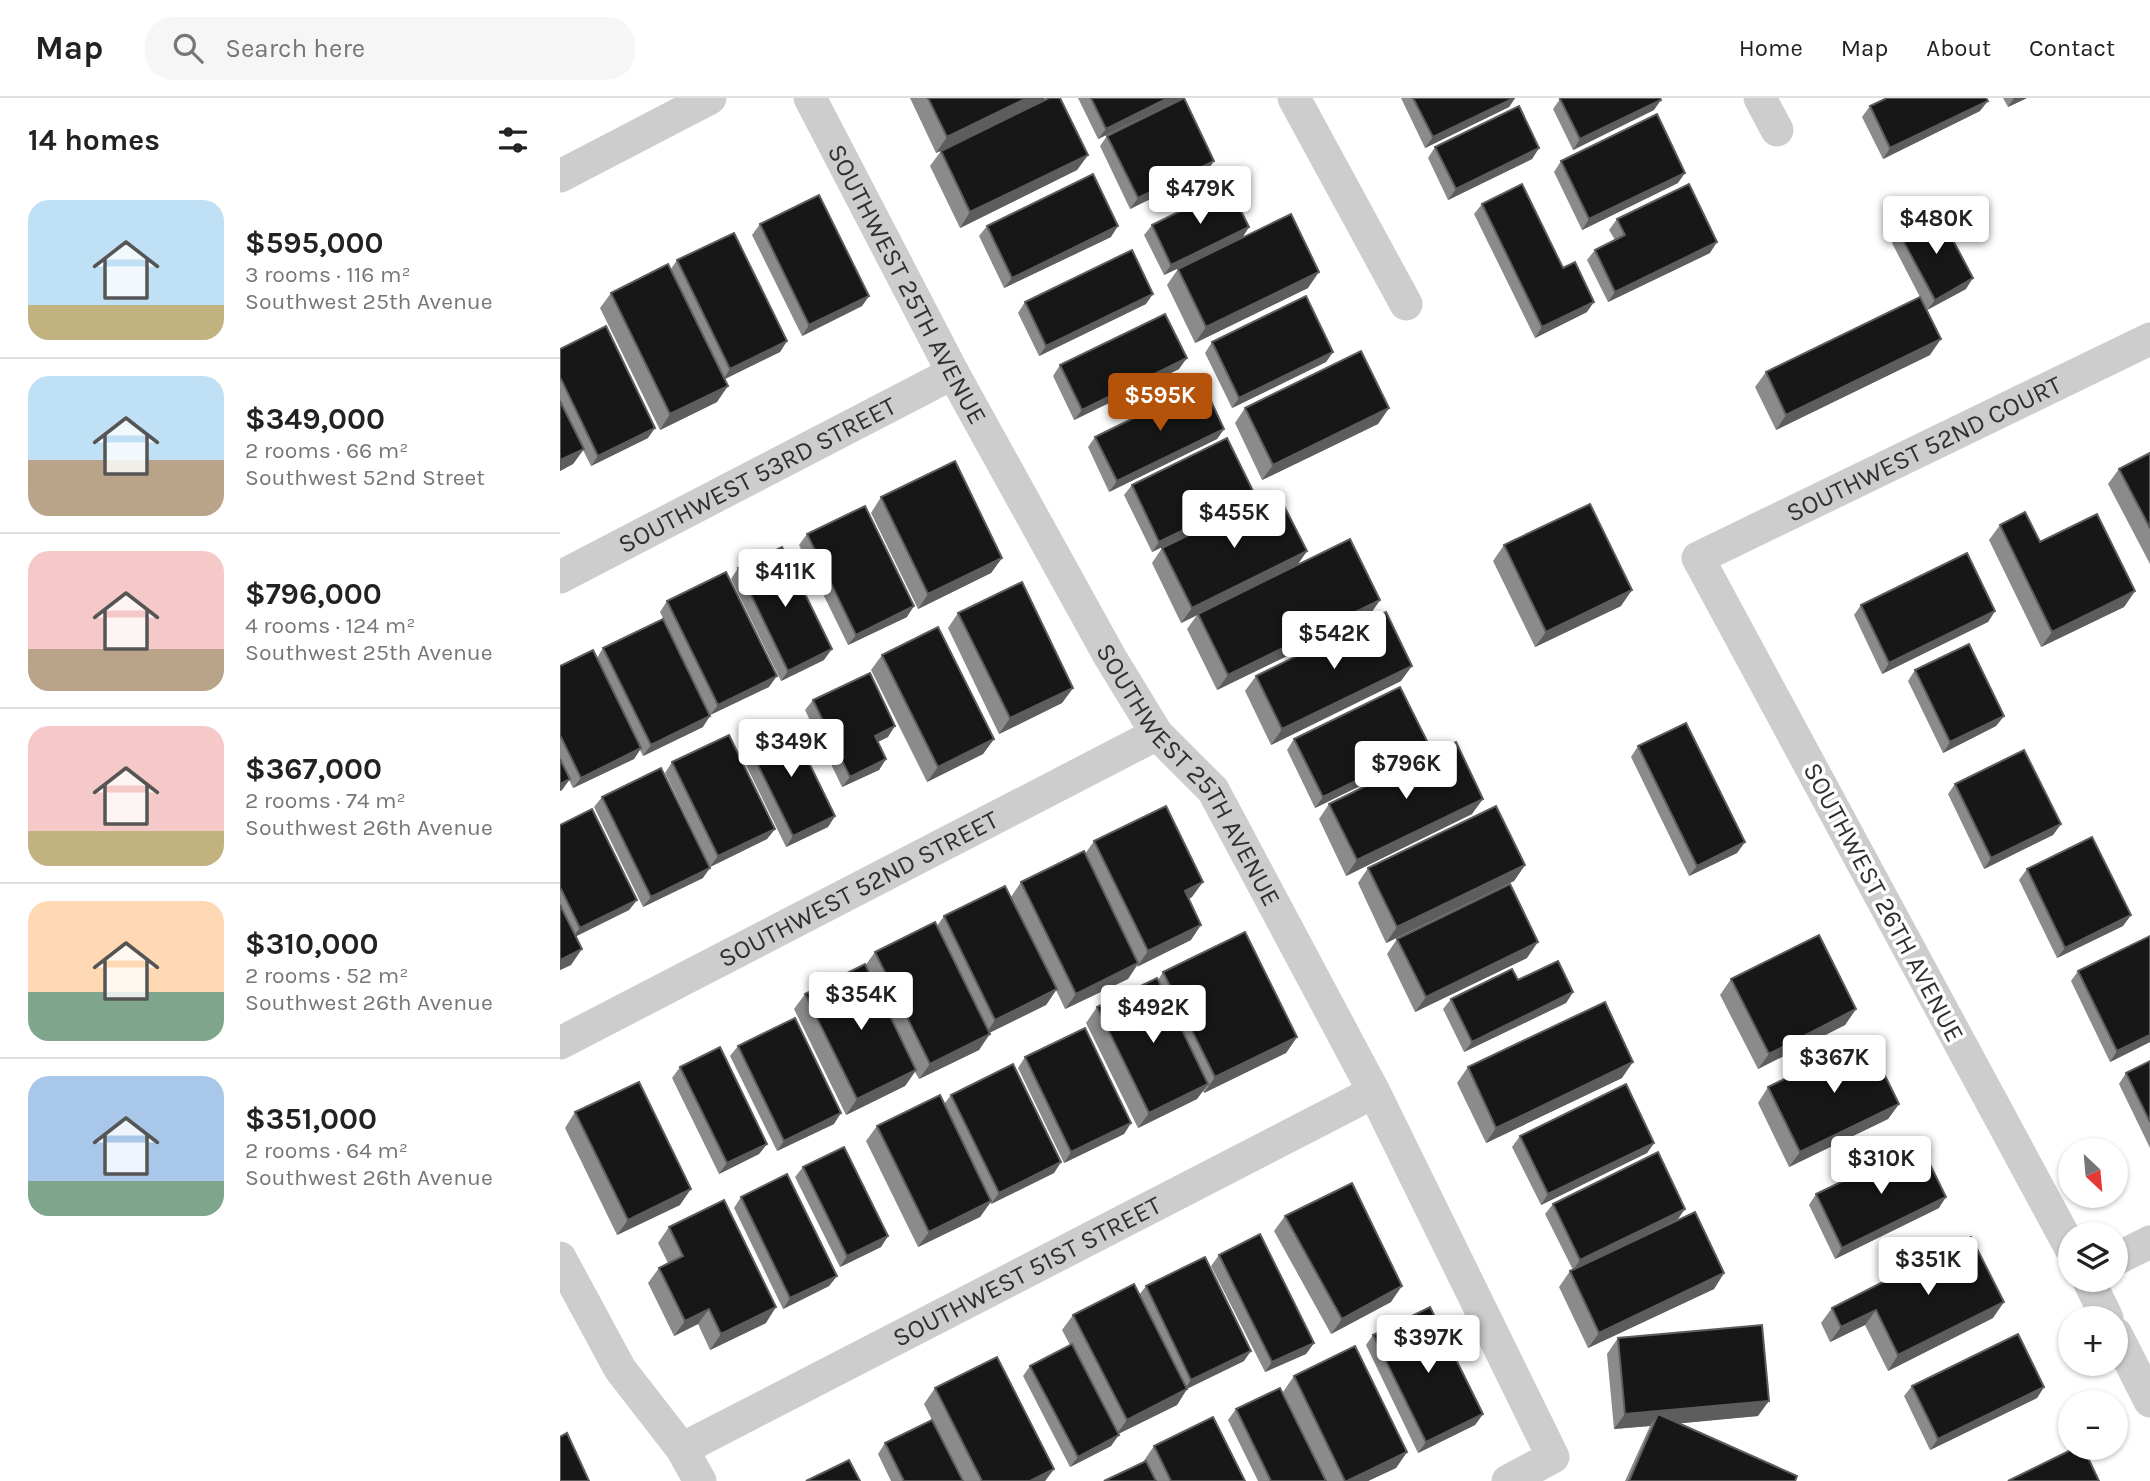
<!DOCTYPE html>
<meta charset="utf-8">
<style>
body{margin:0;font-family:Karla,sans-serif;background:#f6f6f6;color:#222;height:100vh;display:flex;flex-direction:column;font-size:26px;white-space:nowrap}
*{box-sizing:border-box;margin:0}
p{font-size:23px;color:#767676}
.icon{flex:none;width:38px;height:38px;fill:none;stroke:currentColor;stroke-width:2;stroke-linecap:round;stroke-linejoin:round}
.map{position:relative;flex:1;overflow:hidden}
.panel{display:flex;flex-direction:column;background:#fff;width:560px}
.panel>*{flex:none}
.needle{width:46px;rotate:154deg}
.controls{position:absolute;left:1498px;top:1040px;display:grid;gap:14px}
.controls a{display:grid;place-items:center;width:70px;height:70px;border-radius:50%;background:#fff;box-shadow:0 2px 5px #0004;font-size:35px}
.price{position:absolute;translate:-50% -60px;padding:0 16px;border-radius:7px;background:#fff;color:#222;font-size:23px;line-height:46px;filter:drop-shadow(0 2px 4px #0008)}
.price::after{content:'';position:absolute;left:50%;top:42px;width:21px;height:16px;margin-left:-10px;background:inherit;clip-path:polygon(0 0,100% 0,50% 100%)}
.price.on{background:#b45309;color:#fff}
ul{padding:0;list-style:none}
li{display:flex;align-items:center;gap:21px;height:175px;padding:0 28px}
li+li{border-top:2px solid #e0e0e0}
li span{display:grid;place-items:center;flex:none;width:196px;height:140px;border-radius:21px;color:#555}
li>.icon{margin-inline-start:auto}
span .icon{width:84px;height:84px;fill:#fffc;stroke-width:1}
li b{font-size:30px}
h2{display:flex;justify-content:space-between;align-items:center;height:84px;padding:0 28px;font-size:30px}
header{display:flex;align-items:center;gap:42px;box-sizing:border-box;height:98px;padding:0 35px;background:#fff;border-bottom:2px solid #e0e0e0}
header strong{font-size:33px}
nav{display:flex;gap:38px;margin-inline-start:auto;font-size:24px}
.search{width:490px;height:63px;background:#f6f6f6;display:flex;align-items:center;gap:18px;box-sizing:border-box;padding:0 24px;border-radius:28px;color:#767676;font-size:26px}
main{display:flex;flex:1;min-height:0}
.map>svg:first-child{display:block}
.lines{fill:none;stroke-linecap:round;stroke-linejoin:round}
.street{stroke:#cdcdcd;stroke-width:33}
.wall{fill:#8b8b8b}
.shaded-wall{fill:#5d5d5d}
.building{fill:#171717;stroke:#5d5d5d;stroke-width:2}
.labels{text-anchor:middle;stroke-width:7;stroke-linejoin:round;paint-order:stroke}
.street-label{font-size:26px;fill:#303030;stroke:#fff}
</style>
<header>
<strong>Map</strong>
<div class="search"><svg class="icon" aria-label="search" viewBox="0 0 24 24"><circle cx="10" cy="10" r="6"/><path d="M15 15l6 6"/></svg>Search here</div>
<nav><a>Home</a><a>Map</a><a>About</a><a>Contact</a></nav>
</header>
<main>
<section class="panel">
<h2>14 homes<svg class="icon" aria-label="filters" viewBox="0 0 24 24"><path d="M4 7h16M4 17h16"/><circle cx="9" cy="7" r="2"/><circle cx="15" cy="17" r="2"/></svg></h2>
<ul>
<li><span style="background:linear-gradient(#bfe0f5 75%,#c2b280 0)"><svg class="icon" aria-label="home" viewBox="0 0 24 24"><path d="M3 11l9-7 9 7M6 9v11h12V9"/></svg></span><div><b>$595,000</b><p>3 rooms · 116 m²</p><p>Southwest 25th Avenue</p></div></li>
<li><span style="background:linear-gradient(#bfe0f5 60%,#b9a48a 0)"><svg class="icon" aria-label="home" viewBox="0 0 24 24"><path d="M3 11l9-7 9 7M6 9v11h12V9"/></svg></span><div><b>$349,000</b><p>2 rooms · 66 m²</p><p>Southwest 52nd Street</p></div></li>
<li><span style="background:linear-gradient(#f6c9c9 70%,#b9a48a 0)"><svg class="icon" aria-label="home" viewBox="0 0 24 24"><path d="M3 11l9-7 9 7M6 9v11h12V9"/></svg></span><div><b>$796,000</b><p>4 rooms · 124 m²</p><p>Southwest 25th Avenue</p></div></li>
<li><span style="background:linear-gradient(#f6c9c9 75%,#c2b280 0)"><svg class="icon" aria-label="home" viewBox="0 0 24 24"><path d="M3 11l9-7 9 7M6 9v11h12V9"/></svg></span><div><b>$367,000</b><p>2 rooms · 74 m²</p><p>Southwest 26th Avenue</p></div></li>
<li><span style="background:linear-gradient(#ffd9b3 65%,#7fa58c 0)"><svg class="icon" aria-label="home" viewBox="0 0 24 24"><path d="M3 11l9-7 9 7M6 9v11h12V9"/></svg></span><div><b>$310,000</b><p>2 rooms · 52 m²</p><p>Southwest 26th Avenue</p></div></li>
<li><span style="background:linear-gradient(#a9c7e8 75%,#7fa58c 0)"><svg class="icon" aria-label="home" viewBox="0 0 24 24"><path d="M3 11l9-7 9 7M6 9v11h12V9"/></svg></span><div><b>$351,000</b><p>2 rooms · 64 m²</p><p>Southwest 26th Avenue</p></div></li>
</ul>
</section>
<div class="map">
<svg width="1590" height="1383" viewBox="0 0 1590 1383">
<rect width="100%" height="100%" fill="#fff"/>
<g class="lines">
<!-- street -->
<g class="street">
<path id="s1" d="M250,0L393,275L550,559L597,636L653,692L814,994L993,1359L948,1383"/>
<path d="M734,0L846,206"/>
<path d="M1200,0L1217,32"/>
<path d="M0,78L150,0"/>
<path id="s2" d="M0,479L393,275"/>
<path id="s3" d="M0,945L597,636"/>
<path id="s4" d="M1510,1149L1138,460L1590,241"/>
<path d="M0,1160L60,1271L122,1351L140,1383"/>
<path d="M1556,1161L1590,1144"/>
<path d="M1528,1181L1547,1220"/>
<path d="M1556,1236L1590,1303"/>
<path id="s5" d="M122,1351L814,994"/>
</g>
</g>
<!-- wall -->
<path class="wall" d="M350,0H485L483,3L376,55Z
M518,0H623L538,41Z
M841,0H955L949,9L865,50Z
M1443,0H1467L1448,9Z
M1000,1L1094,12L1013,52L993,11Z
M1310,8L1420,13L1323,61L1302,19Z
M547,38L654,63L647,73L570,111L540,48Z
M875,49L979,50L972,61L888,102L868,60Z
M381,53L528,57L517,72L400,130L370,68Z
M1001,63L1118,85L1022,132L994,74Z
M922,106L1003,170L1027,214L975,240L914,116Z
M1057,121L1150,155L1048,204L1027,162L1035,152L1055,142L1049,132Z
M200,126L309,198L302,208L242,238L192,137Z
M592,127L689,129L682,140L604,177L584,137Z
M427,128L551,139L444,190L419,138Z
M1339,135L1406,191L1367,212L1370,257L1216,332L1195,289L1206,274L1360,199L1332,145Z
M117,162L227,243L220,254L164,281L157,304L100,332L40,210L51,195L111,171Z
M618,171L748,190L635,245L607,187Z
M465,204L586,206L479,258L458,215Z
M652,244L773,254L766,264L672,310L645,255Z
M0,251L88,340L31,368L23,352L13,366L0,373Z
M500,267L619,271L514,322L493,278Z
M685,310H829L818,326L702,382L675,325Z
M664,331L657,341L549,394L528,349L535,339Z
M1590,355V466L1548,386L1559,371Z
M572,387L695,397L687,408L592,454L564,397Z
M321,399L442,460L431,475L358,511L311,415Z
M1440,427L1480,444L1575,493L1564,509L1481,549L1429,442Z
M247,436L347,519L288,547L239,447Z
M944,447L1061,508L975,549L933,463Z
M602,450L747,453L737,467L820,502L809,518L657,592L627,531L637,517L621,525L592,465Z
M178,470L264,562L221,583L171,481Z
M107,503L209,589L150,617L100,514Z
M1301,507L1435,513L1428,524L1322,576L1294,517Z
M398,515L513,590L502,605L439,636L388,530Z
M43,550L143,629L83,658L80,652L74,661L13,690L9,682L2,692L0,693V568L37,560Z
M322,557L434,641L423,656L367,684L311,572Z
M1355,572L1444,618L1436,628L1383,655L1348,583Z
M696,578L841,583L711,647L685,593Z
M253,602L328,639L318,644L326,661L319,672L282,689L245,612Z
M734,641L869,647L861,658L755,710L727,652Z
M187,645L275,718L268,729L226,749L180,655Z
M1078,648L1185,744L1177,755L1129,778L1071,659Z
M112,664L215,731L207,741L150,769L105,675Z
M1395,686L1501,726L1493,737L1424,771L1388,696Z
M42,699L143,780L83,809L34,709Z
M769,706L912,716L786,778L759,721Z
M0,727L77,802L69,812L15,839L11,867L0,872Z
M534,743L632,799L629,801L631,842L577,868L568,881L505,911L496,892L486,907L429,935L419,952L359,981L355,974L345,988L286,1017L234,911L245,896L305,868L315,854L377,828L384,818L451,799L461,784L525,756Z
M965,767L954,783L826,845L798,785L808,770Z
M1467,771L1571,817L1563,828L1497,860L1459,782Z
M837,841L967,860L855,914L827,856Z
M1518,873L1590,944L1550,964L1511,883Z
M603,874L737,939L726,955L644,995L643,993L637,1001L578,1030L526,925L537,909L598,882Z
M1171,881L1296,911L1285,927L1198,971L1160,897Z
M1013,894L1006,905L904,954L883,911L891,901Z
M178,948L274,1026L217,1053L170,958Z
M465,959L571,1025L564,1036L504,1065L458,970Z
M1590,963V1050L1559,986L1566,975Z
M120,969L207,1046L199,1056L159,1076L112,980Z
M908,969L1062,980L926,1045L897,985Z
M1208,989L1339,1006L1328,1021L1229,1069L1198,1005Z
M391,997L501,1064L494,1075L431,1106V1104L420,1119L358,1149L306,1043L317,1028L384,1006Z
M15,1014L120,1107L57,1137L5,1030Z
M960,1038L1094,1045L1087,1055L981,1107L952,1049Z
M243,1069L328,1138L321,1149L280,1169L235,1079Z
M1256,1096L1379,1110L1275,1161L1249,1107Z
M181,1099L277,1178L269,1188L223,1211L174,1110Z
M993,1106L1118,1121L1029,1164L1164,1175L1154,1191L1028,1250L999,1189L1010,1173L1013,1172L985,1116Z
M725,1118L831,1204L771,1236L714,1133Z
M109,1129L206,1225L150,1252L138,1226L114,1238L88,1185L99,1170L108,1165L98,1145Z
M659,1157L754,1245L746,1256L705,1274L651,1168Z
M586,1188L684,1263L627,1291L617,1307L558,1336L551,1348L510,1369L463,1278L470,1268L510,1247L502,1232L513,1217L579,1197Z
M1272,1210L1433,1220L1328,1273L1305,1227L1270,1244L1261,1225Z
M813,1237L923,1316L915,1327L858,1355L806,1247Z
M1058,1240L1198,1318L1119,1325L1235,1383H1065L1090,1328L1054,1331L1047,1256Z
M734,1278L847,1354L836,1370L808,1383H766L723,1294Z
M1352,1288L1484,1289L1477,1300L1370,1352L1344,1298Z
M375,1290L494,1371L485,1383H331L318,1356L325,1345L372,1322L364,1306Z
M676,1311L766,1383H698L668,1322Z
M594,1348L685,1383H544L583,1364Z"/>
<!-- shaded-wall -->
<path class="shaded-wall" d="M467,0H485L483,3L376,55L387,39Z
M608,0H623L538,41L546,31Z
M954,0H955L949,9L865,50L873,39Z
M1454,0H1467L1448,9Z
M1101,2L1094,12L1013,52L1020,41Z
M1428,3L1420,13L1323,61L1330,50Z
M979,50L972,61L888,102L896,91Z
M528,57L517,72L400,130L410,114Z
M654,63L647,73L570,111L578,100Z
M1125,75L1118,85L1022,132L1029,121Z
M558,128L551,139L444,190L452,180Z
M689,129L682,140L604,177L611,167Z
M1157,144L1150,155L1048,204L1055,194Z
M759,174L748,190L635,245L646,229Z
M1413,180L1406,191L1367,212L1375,202Z
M593,196L586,206L479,258L486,248Z
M309,198L302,208L242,238L249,227Z
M1034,204L1027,214L975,240L982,229Z
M1381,241L1370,257L1216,332L1226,317Z
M227,243L220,254L163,282L170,271Z
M773,254L766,264L672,310L679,300Z
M627,260L619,271L514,322L522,312Z
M168,288L157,304L100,332L110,316Z
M829,310L818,326L702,382L713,367Z
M95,330L88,340L31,368L38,358Z
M664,331L657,341L549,394L557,383Z
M24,351L13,366L0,373V362Z
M695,397L687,408L592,454L599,444Z
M747,453L736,469L621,525L632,510Z
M442,460L431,475L358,511L368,496Z
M1072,492L1061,508L975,549L986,534Z
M1575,493L1564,509L1481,549L1492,534Z
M820,502L809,518L657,592L668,577Z
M354,508L347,519L288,547L296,537Z
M1435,513L1428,524L1322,576L1329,565Z
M272,551L264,562L221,583L228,573Z
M852,568L841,583L711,647L722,631Z
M217,578L209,589L150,617L158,607Z
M513,590L502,605L439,636L450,620Z
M150,618L143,629L83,658L91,647Z
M1444,618L1436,628L1383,655L1390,644Z
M335,628L328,639L307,649L315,638Z
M434,641L423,656L367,684L378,669Z
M869,647L861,658L755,710L763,699Z
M81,650L74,661L13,690L21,680Z
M326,661L319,672L282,689L290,679Z
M10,681L2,692L0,693V686Z
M923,701L912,716L786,778L797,762Z
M275,718L268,729L226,749L233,738Z
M1501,726L1493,737L1424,771L1431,760Z
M215,731L207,741L150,769L158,758Z
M1185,744L1177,755L1129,778L1137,768Z
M965,767L954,783L826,845L837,829Z
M150,770L143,780L83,809L91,799Z
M643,784L632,799L614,808L625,793Z
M77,802L69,812L12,840L20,830Z
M1571,817L1563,828L1497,860L1505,850Z
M641,827L631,842L577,869L588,853Z
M978,844L967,860L855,914L866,899Z
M22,851L11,867L0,872V862Z
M578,865L568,881L505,911L516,896Z
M497,891L486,907L425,937L435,922Z
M1013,894L1006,905L904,954L912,944Z
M1296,911L1285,927L1198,971L1209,956Z
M430,936L419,952L359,981L370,966Z
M1590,937V944L1550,964L1557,953Z
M737,939L726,955L644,995L655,979Z
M1073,964L1062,980L926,1045L936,1030Z
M356,972L345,988L286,1017L297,1001Z
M648,986L637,1001L578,1030L589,1015Z
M1339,1006L1328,1021L1229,1069L1240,1054Z
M281,1015L274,1026L217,1053L224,1043Z
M571,1025L564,1036L504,1065L511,1054Z
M1094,1045L1087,1055L981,1107L988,1096Z
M207,1046L199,1056L159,1076L167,1065Z
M501,1064L494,1075L431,1106L439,1095Z
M131,1091L120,1107L57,1137L68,1122Z
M1386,1099L1379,1110L1275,1161L1282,1150Z
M431,1103L420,1119L358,1149L369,1134Z
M1125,1111L1118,1121L1013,1172L1020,1162Z
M328,1138L321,1149L280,1169L287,1158Z
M1164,1175L1154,1191L1028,1250L1039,1235Z
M277,1178L269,1188L223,1211L230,1200Z
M842,1188L831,1204L771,1236L782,1221Z
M1444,1204L1433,1220L1328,1273L1338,1257Z
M216,1209L206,1225L150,1252L161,1236Z
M149,1211L138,1226L114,1238L125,1223Z
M1316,1212L1305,1227L1270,1244L1281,1229Z
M754,1245L746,1256L705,1274L712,1264Z
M691,1253L684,1263L624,1292L631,1282Z
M1484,1289L1477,1300L1370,1352L1378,1341Z
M627,1291L617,1307L556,1337L567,1322Z
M1209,1303L1198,1318L1093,1328L1098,1316L1090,1328L1054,1331L1065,1316Z
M923,1316L915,1327L858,1355L866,1344Z
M559,1337L551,1348L510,1369L518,1359Z
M847,1354L836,1370L808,1383H787Z
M494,1371L485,1383H470Z"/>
<!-- building -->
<path class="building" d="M368,0H467L387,39Z
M489,0H500L528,57L410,114L381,53Z
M531,0H608L546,31Z
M624,0L654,63L578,100L547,38Z
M853,0H954L873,39Z
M1002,0H1100L1101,2L1020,41L1000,1Z
M1327,0H1426L1428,3L1330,50L1310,8Z
M959,8L979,50L896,91L875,49Z
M1097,16L1125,75L1029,121L1001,63Z
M533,76L558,128L452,180L427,128Z
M962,86L1003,170L1015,164L1034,204L982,229L922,106Z
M1129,86L1157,144L1055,194L1035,152L1065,137L1057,121Z
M669,89L689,129L611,167L592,127Z
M259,97L309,198L249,227L200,126Z
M1378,114L1413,180L1375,202L1339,135Z
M731,116L759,174L646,229L618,171Z
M174,135L227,243L170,271L117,162Z
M572,152L593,196L486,248L465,204Z
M108,166L168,288L110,316L51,195Z
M746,198L773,254L679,300L652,244Z
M1360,199L1381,241L1226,317L1206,274Z
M605,216L627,260L522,312L500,267Z
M46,228L95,330L38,358L0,279V251Z
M801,253L829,310L713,367L685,310Z
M643,286L664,331L557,383L535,339Z
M0,303L24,351L0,362Z
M667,340L695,397L599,444L572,387Z
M1590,355V430L1559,371Z
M395,363L442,460L368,496L321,399Z
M717,394L747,453L632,510L602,450Z
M1030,406L1072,492L986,534L944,447Z
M305,408L354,508L296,537L247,436Z
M1465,414L1480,444L1537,416L1575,493L1492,534L1440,427Z
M790,441L820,502L668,577L638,516Z
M222,449L272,551L228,573L178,470Z
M1407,455L1435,513L1329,565L1301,507Z
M166,474L217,578L158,607L107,503Z
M462,484L513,590L450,620L398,515Z
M826,514L852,568L722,631L696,578Z
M103,521L150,618L91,647L43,550Z
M378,529L434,641L378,669L322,557Z
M1409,546L1444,618L1390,644L1355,572Z
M33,552L81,650L21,680L0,637V568Z
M310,575L335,628L315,638L326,661L290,679L253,602Z
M840,589L869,647L763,699L734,641Z
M229,624L275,718L233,738L187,645Z
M1126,625L1185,744L1137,768L1078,648Z
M169,637L215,731L158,758L112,664Z
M896,644L923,701L797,762L769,706Z
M1464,652L1501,726L1431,760L1395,686Z
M0,661L10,681L0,686Z
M101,670L150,770L91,799L42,699Z
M606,708L643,784L625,793L641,827L588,853L534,743Z
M936,708L965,767L837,829L808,770Z
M32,711L77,802L20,830L0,789V727Z
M1532,739L1571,817L1505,850L1467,771Z
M524,753L578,865L516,896L461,784Z
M950,786L978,844L866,899L837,841Z
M445,788L497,891L435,922L384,818Z
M0,807L22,851L0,862Z
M375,824L430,936L370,966L315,854Z
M685,834L737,939L655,979L603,874Z
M1259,837L1296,911L1209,956L1171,881Z
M1590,838V937L1557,953L1518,873Z
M998,863L1013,894L912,944L891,901L952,871L958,882Z
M305,866L356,972L297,1001L245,896Z
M597,880L648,986L589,1015L537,909Z
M1045,904L1073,964L936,1030L908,969Z
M235,920L281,1015L224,1043L178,948Z
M525,930L571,1025L511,1054L465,959Z
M1307,941L1339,1006L1240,1054L1208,989Z
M160,949L207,1046L167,1065L120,969Z
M1590,963V1024L1566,975Z
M453,966L501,1064L439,1095L391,997Z
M79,984L131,1091L68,1122L15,1014Z
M1066,986L1094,1045L988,1096L960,1038Z
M380,997L431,1103L369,1134L317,1028Z
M1360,1046L1386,1099L1282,1150L1256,1096Z
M284,1049L328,1138L287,1158L243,1069Z
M1098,1054L1125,1111L1020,1162L993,1106Z
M227,1076L277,1178L230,1200L181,1099Z
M792,1085L842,1188L782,1221L725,1118Z
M164,1102L216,1209L161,1236L149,1211L125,1223L99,1170L123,1158L109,1129Z
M1135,1114L1164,1175L1039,1235L1010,1173Z
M700,1136L754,1245L712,1264L659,1157Z
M1411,1139L1444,1204L1338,1257L1316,1212L1281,1229L1272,1210Z
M645,1159L691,1253L631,1282L586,1188Z
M574,1186L627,1291L567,1322L513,1217Z
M870,1209L923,1316L866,1344L813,1237Z
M1202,1227L1209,1303L1065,1316L1058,1240Z
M1458,1236L1484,1289L1378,1341L1352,1288Z
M512,1246L559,1337L518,1359L470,1268Z
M795,1248L847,1354L787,1383H785L734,1278Z
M437,1259L494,1371L470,1383H422L375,1290Z
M720,1290L766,1383H711L676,1311Z
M1098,1316L1237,1378L1235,1383H1069Z
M653,1319L685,1383H611L594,1348Z
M372,1322L403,1383H344L325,1345Z
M7,1335L29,1383H0V1339Z
M1517,1349H1523L1539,1383H1448Z
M289,1362L300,1383H246Z
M586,1363L596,1383H544Z"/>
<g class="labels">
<!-- street labels -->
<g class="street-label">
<text dy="9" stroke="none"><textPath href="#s1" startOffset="210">SOUTHWEST 25TH AVENUE</textPath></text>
<text dy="9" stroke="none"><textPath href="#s4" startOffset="1034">SOUTHWEST 52ND COURT</textPath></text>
<text dy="9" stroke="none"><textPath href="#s2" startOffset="222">SOUTHWEST 53RD STREET</textPath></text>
<text dy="9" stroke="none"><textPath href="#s1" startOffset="777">SOUTHWEST 25TH AVENUE</textPath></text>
<text dy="9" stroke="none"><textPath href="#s3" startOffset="336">SOUTHWEST 52ND STREET</textPath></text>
<text transform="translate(1324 804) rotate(62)" y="9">SOUTHWEST 26TH AVENUE</text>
<text dy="9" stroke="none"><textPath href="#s5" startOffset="388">SOUTHWEST 51ST STREET</textPath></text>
</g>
</g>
</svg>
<div class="controls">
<a><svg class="needle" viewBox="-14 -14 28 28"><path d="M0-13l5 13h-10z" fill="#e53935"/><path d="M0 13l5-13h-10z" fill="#767676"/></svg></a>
<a><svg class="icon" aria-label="layers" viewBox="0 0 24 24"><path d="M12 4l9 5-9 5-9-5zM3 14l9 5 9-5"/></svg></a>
<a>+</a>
<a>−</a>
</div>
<b class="price" style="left:640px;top:128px">$479K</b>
<b class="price" style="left:1376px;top:158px">$480K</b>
<b class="price on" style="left:600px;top:335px">$595K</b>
<b class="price" style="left:674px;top:452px">$455K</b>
<b class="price" style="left:225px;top:511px">$411K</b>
<b class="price" style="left:774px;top:573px">$542K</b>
<b class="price" style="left:231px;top:681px">$349K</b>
<b class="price" style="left:846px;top:703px">$796K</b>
<b class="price" style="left:301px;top:934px">$354K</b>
<b class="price" style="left:593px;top:947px">$492K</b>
<b class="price" style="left:1274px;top:997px">$367K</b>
<b class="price" style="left:1321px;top:1098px">$310K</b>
<b class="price" style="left:1368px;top:1199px">$351K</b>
<b class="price" style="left:868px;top:1277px">$397K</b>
</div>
</main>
